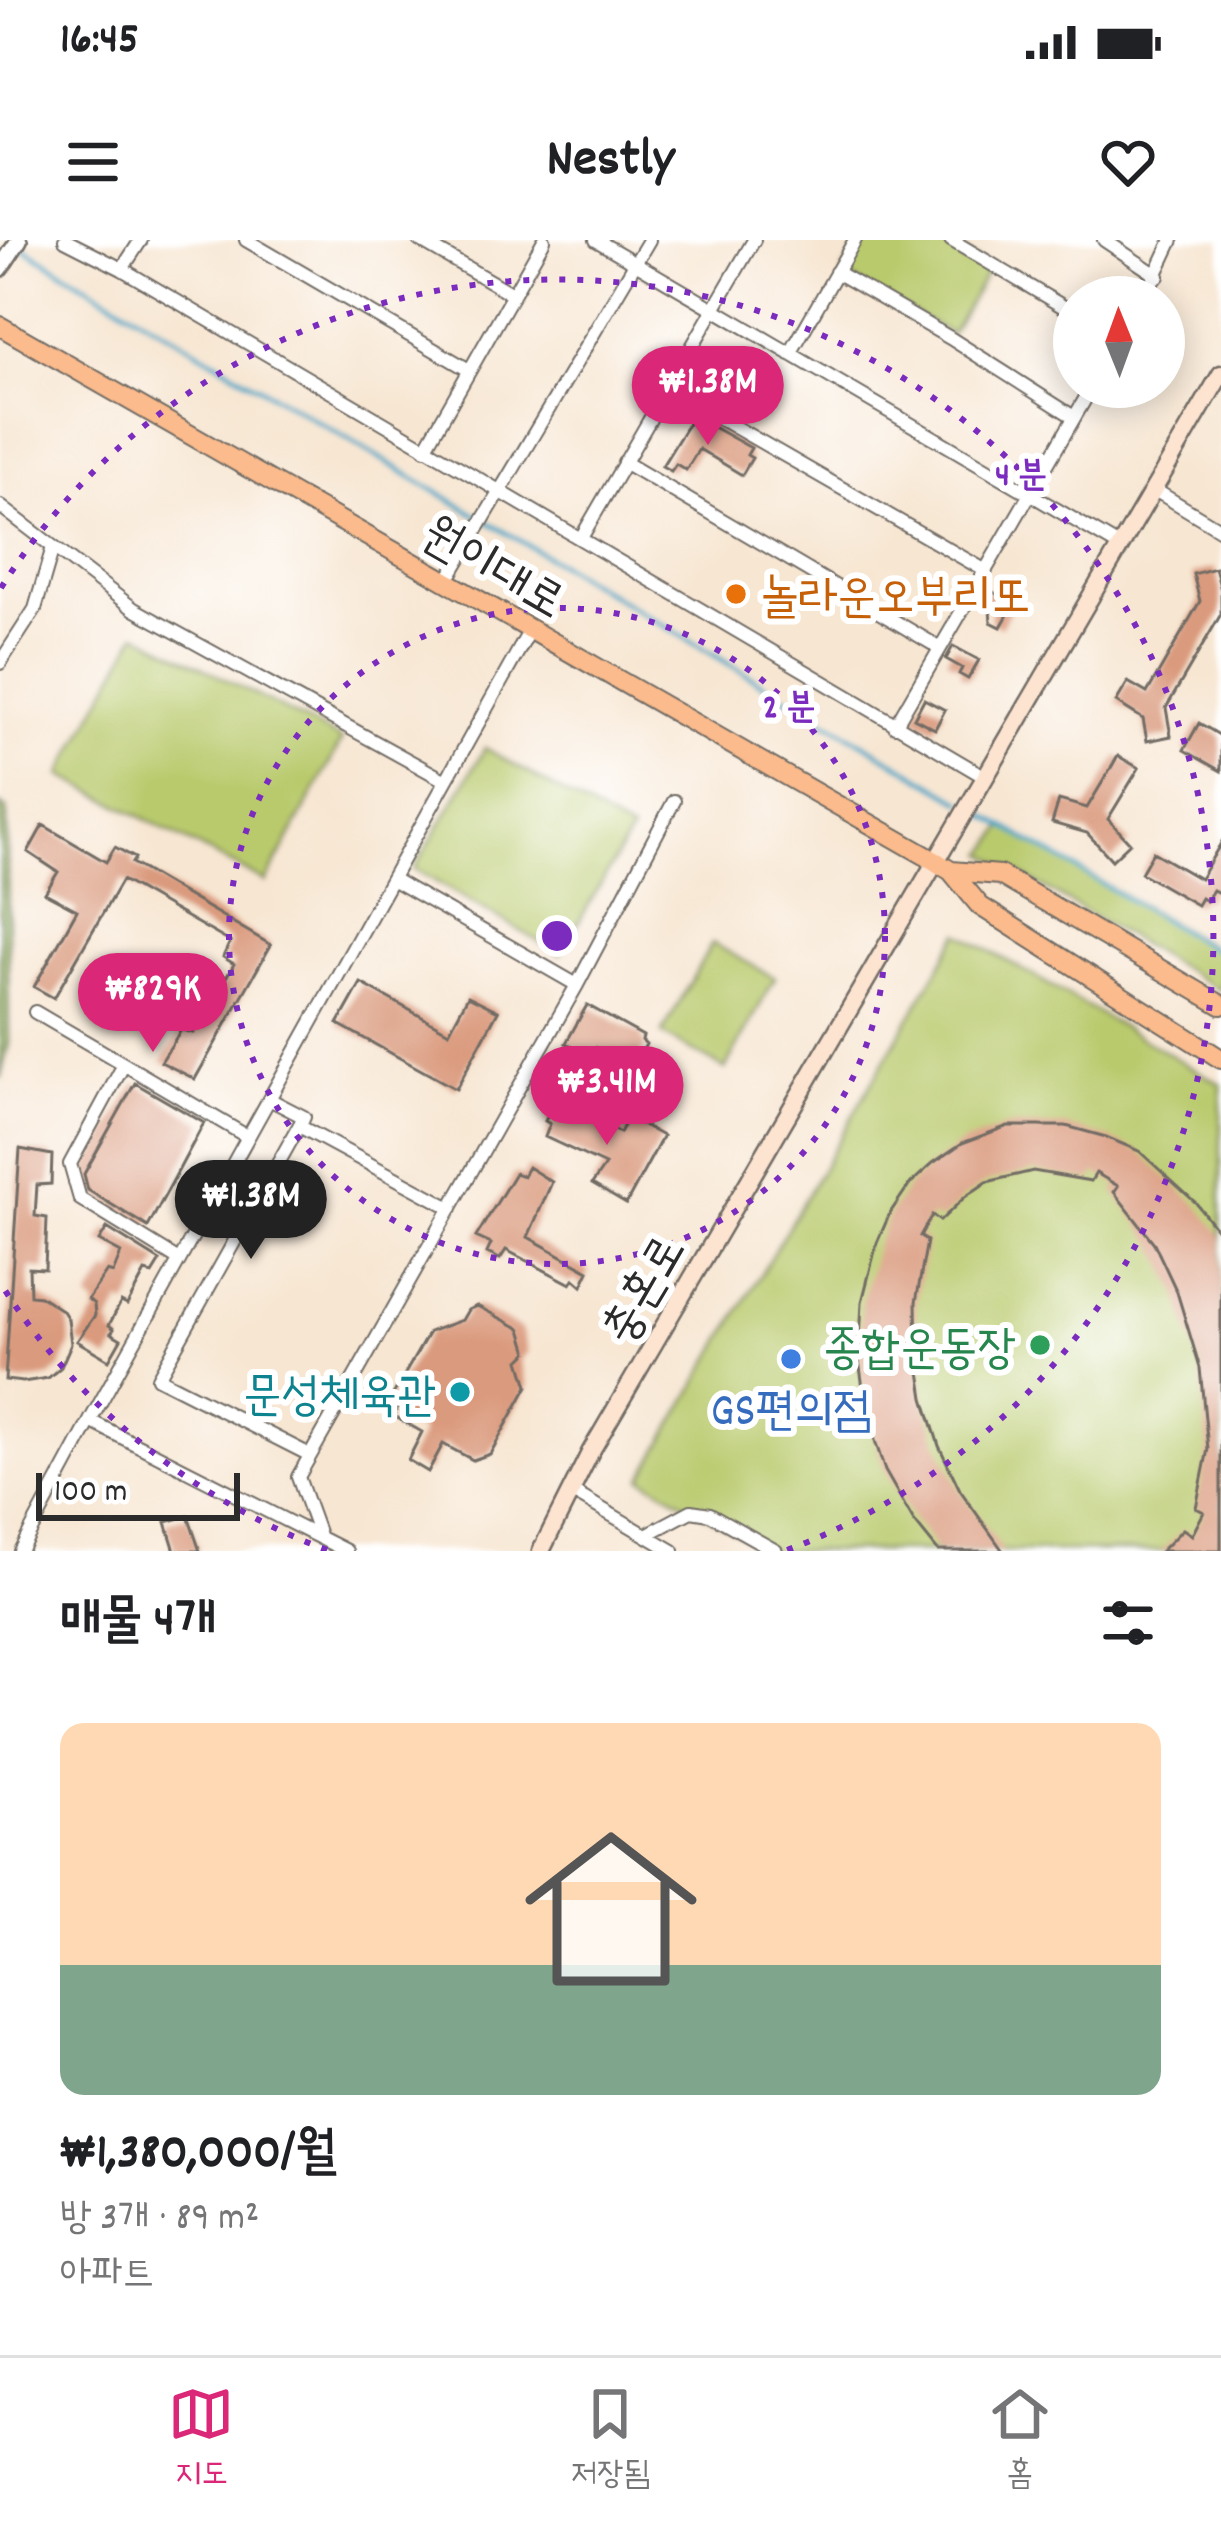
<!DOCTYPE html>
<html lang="ko">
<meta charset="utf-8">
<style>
body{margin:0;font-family:Dekko,"Poor Story",sans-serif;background:#f6f6f6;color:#202124;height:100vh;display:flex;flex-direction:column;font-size:45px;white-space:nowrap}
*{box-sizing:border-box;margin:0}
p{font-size:39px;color:#757577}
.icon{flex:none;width:66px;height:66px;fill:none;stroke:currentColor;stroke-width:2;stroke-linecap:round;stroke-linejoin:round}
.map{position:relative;height:1311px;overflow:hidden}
.details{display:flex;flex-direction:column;background:#fff;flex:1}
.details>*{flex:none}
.needle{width:78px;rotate:359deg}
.controls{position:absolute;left:1053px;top:36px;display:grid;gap:24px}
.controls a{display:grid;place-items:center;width:132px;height:132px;border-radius:50%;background:#fff;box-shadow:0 6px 30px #0003;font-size:60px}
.scale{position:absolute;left:36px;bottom:30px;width:204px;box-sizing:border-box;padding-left:12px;border:6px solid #2b2b2b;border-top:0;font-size:33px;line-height:42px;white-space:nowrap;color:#2b2b2b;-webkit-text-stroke:9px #fff;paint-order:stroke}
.price{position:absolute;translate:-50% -102px;padding:0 27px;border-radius:42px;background:#db2777;color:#fff;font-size:39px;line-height:78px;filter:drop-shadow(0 3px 6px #0008)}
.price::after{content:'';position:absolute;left:50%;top:72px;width:36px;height:27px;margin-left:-18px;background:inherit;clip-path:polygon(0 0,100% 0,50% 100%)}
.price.current{background:#222;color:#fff}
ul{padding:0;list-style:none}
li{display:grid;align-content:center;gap:24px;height:636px;padding:0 60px}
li+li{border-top:3px solid #e0e0e0}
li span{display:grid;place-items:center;height:372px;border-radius:24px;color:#555}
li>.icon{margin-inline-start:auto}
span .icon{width:216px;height:216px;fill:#fffc;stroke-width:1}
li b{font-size:51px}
h2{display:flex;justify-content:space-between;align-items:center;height:144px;padding:0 60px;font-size:51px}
.status{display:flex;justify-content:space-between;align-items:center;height:84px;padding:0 60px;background:#fff;direction:ltr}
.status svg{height:33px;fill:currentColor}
header{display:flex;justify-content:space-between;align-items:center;height:156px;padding:0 60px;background:#fff;font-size:54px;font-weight:700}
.dock{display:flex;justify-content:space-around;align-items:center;height:168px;border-top:3px solid #e0e0e0;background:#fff;font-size:33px;color:#757577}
.dock a{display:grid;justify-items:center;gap:6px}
.dock .current{color:#db2777}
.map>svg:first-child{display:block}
.green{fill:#b9ca6d;stroke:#727a4c;stroke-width:3}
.forest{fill:#92ae60;stroke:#5e6c46;stroke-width:3}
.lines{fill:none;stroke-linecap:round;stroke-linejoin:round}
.stream{stroke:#48a6c7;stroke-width:4.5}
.building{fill:#da9a7d}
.minor-casing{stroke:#726c65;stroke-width:16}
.tertiary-casing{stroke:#726c65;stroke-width:20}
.secondary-casing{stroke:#726c65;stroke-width:21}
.primary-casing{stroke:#726c65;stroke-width:22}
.minor{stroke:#fff;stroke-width:12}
.tertiary{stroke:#fff;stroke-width:15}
.secondary{stroke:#fde4d1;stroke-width:16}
.primary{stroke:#fbbb8c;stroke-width:18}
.ring{fill:none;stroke:#7b2cbf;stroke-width:6;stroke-dasharray:6 12}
.food-dot{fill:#e8710a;stroke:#fff;stroke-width:4.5}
.leisure-dot{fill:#2e9e5b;stroke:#fff;stroke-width:4.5}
.shop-dot{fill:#3f7fe0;stroke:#fff;stroke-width:4.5}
.culture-dot{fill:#0f9aa8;stroke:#fff;stroke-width:4.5}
.labels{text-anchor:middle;stroke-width:12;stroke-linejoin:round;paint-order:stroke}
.street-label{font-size:48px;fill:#2b2b2b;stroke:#fff}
.food-label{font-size:48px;fill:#c56008;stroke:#fff;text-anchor:start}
.leisure-label{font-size:48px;fill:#27864d;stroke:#fff;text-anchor:end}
.culture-label{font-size:48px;fill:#0d838f;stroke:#fff;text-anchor:end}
.shop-label{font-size:48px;fill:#366cbe;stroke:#fff}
.centre{fill:#7b2cbf;stroke:#fff;stroke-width:6}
.ring-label{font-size:36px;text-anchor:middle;font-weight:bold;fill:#7b2cbf;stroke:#fff;stroke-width:12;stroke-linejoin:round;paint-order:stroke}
</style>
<div class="status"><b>16:45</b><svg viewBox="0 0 49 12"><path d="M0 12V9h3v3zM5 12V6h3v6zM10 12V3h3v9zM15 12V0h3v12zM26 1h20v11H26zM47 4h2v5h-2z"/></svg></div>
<header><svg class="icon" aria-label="menu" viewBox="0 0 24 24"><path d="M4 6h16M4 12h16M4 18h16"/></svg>Nestly<svg class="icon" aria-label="heart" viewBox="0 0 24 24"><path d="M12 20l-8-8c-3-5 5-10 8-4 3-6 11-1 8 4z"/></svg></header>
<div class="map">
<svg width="1221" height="1311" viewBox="0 0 1221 1311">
<rect width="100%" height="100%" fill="#fff"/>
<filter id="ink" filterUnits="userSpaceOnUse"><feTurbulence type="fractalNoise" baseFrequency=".00833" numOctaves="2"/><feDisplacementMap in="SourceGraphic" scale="24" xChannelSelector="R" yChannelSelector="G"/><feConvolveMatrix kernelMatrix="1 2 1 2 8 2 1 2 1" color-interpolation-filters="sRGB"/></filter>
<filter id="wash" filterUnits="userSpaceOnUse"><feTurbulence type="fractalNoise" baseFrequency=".004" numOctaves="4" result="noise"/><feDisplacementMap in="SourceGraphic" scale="48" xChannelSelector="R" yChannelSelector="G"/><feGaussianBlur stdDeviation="2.7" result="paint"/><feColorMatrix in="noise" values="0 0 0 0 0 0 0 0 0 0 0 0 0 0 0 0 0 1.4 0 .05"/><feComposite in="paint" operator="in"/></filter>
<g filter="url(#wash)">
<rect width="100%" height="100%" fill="#f7e6d2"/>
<!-- green -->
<path class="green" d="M861,0H943L990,27L951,94L842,33Z
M137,393L342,500L266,642L61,535Z
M485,508L631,592L560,714L414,629Z
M1004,586L1221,712V751L986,614Z
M959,693L1221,844V1311H768L642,1238Z
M712,703L775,738L725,829L662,794Z"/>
<!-- forest -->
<path class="forest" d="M0,565L7,569L9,804L0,839Z"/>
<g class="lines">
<!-- stream -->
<path class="stream" d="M22,7L963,562
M973,568L1221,714"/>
</g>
<g id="blocks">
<!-- building -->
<path class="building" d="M693,176L751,208L747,215L752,218L742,235L699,209L686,230L676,224L671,231L662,226Z
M1215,328L1221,350V374L1166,468L1171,496L1147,501L1143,479L1116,462L1128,442L1147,453L1200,361L1193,334Z
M988,349L1014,364L1001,387L991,382L990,370L980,364Z
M953,406L979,420L968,439L959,434L962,428L946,419Z
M924,459L945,470L935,489L914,478Z
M1199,483L1221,496V531L1184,510Z
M1118,516L1139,528L1108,579L1130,603L1112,620L1087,593L1052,583L1059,560L1087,568Z
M43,585L106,622L115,607L135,618L132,623L271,705L195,839L161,822L181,790L193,793L234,724L223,717L230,702L122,640L54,758L34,747L77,670L45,653L58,632L28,612Z
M1221,603V654L1213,650L1206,661L1201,658L1197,665L1141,633L1153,612L1200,639Z
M361,743L449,792L468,756L498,771L456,849L338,784Z
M587,765L643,796L642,800L646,804L633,830L596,808L594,814L590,810L588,814L566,803Z
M135,843L204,883L148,987L88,950L84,934Z
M563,864L620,893L628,877L663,896L626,964L592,944L605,925L545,897L550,884L545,881L552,868L558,871Z
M1008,886H1066L1106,897L1139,911L1196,963L1221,995V1311H1161L1183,1289L1192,1295L1204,1272L1196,1268L1208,1209L1200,1128L1177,1052L1154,1003L1114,952L1118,946L1096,933L1091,941L1033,931L987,942L965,957L940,981L932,975L920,996L927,1001L916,1062L917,1111L924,1158L939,1206L960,1250L1003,1311H938L913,1280L885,1231L867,1176L859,1120L862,1062L877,1003L890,973L909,945L933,923L962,903Z
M20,909L52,915L51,944L37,945L35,976L47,978L45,1029L29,1028L30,1055L40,1056L63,1071L68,1079L71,1104L61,1127L48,1138L23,1142L5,1140Z
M528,927L552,942L528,997L589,1031L582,1046L574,1039L571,1044L506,1010L500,1019L487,1013L491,1004L476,997L515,933L523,936Z
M107,988L160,1021L152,1034L145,1032L127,1065L121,1062L109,1085L114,1089L111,1093L121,1099L109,1120L77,1101L95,1075L94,1064L88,1059L107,1031L113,1033L121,1013L99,1001Z
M477,1066L521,1089L528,1112L520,1120L528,1146L490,1214L473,1220L443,1204L428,1232L408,1220L422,1192L394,1176L398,1167L391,1158L429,1092L462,1080L468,1070Z
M188,1276L200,1311H175L166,1282Z"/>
</g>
</g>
<g filter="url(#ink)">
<use href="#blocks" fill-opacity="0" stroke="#726c65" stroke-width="3"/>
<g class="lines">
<!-- minor casing -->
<g class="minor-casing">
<path id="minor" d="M65,0L122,29L985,537
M246,0L469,130
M419,0L512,54
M596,0L1119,306
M951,0L1074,73
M1104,0L1158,36
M122,29L141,0
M836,32L950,98L1074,177
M1145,57L1172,0
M790,114L855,0
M667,148L986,331
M425,209L544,0
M624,222L940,408
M1153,249L1221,290
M0,266L134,369L446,541
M581,298L754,0
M446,342L649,0
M0,423L35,369L53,307
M895,486L1092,147
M577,745L674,561
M35,772L248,897
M123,826L70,924L80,959L179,1020
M269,859L304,877L299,886
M90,1181L530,390
M310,1215L158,1138L299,886L451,968
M571,1251L673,1311
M646,1295L691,1271L710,1274L776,1311
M320,1298L298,1237L577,745L392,639
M20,1311L90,1181L346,1311"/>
</g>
<!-- tertiary casing -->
<g class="tertiary-casing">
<path id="tertiary" d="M0,29L19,0"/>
</g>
<!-- secondary casing -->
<g class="secondary-casing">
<path id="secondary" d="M541,1311L591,1211L1221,134"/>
</g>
<!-- primary casing -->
<g class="primary-casing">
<path id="primary" d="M0,86L935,621L951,631L980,666L1221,819
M951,631L1000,635L1221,765"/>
</g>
<!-- minor -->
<use href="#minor" class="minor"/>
<!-- tertiary -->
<use href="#tertiary" class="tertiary"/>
<!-- secondary -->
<use href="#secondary" class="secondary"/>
<!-- primary -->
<use href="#primary" class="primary"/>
</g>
</g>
<!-- distance rings -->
<g class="ring">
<circle cx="557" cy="696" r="328"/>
<path d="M327 1310A656 656 0 0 1 1 1044M1 348A656 656 0 1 1 787 1310"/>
</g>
<!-- markers -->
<circle class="food-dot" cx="736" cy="354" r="12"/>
<circle class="leisure-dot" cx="1040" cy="1105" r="12"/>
<circle class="shop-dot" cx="791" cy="1119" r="12"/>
<circle class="culture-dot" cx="460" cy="1152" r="12"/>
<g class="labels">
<!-- street labels -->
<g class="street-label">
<text transform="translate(495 325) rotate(30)" y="17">원이대로</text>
<text transform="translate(641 1048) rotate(-60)" y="17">충혼로</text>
</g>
<!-- food labels -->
<g class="food-label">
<text x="760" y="371">놀라운오부리또</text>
</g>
<!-- leisure labels -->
<g class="leisure-label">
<text x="1016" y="1122">종합운동장</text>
</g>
<!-- culture labels -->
<g class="culture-label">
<text x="436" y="1169">문성체육관</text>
</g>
<!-- shop labels -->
<g class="shop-label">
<text x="791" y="1184">GS편의점</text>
</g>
</g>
<circle cx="557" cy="696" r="18" class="centre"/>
<g class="ring-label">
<text x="1021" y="245">4 분</text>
<text x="789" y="477">2 분</text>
</g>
</svg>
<div class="controls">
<a><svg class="needle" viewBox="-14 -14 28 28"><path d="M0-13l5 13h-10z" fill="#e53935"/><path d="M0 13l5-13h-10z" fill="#757577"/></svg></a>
</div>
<div class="scale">100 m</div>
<b class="price" style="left:708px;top:208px">₩1.38M</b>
<b class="price" style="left:153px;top:815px">₩829K</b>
<b class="price" style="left:607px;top:908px">₩3.41M</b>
<b class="price current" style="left:251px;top:1022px">₩1.38M</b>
</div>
<section class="details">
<h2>매물 4개<svg class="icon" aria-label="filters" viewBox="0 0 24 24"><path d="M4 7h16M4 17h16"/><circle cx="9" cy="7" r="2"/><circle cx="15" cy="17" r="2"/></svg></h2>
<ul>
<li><span style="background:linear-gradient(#ffd9b3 65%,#7fa58c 0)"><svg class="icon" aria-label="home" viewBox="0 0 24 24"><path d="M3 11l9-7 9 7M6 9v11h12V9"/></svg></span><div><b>₩1,380,000/월</b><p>방 3개 · 89 m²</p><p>아파트</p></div></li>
</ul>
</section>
<nav class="dock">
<a class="current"><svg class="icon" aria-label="map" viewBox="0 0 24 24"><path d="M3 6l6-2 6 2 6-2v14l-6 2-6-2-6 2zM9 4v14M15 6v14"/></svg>지도</a>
<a><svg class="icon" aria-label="saved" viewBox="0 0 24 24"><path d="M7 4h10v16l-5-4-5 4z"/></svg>저장됨</a>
<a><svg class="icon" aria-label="home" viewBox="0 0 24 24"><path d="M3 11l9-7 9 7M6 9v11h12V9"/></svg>홈</a>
</nav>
